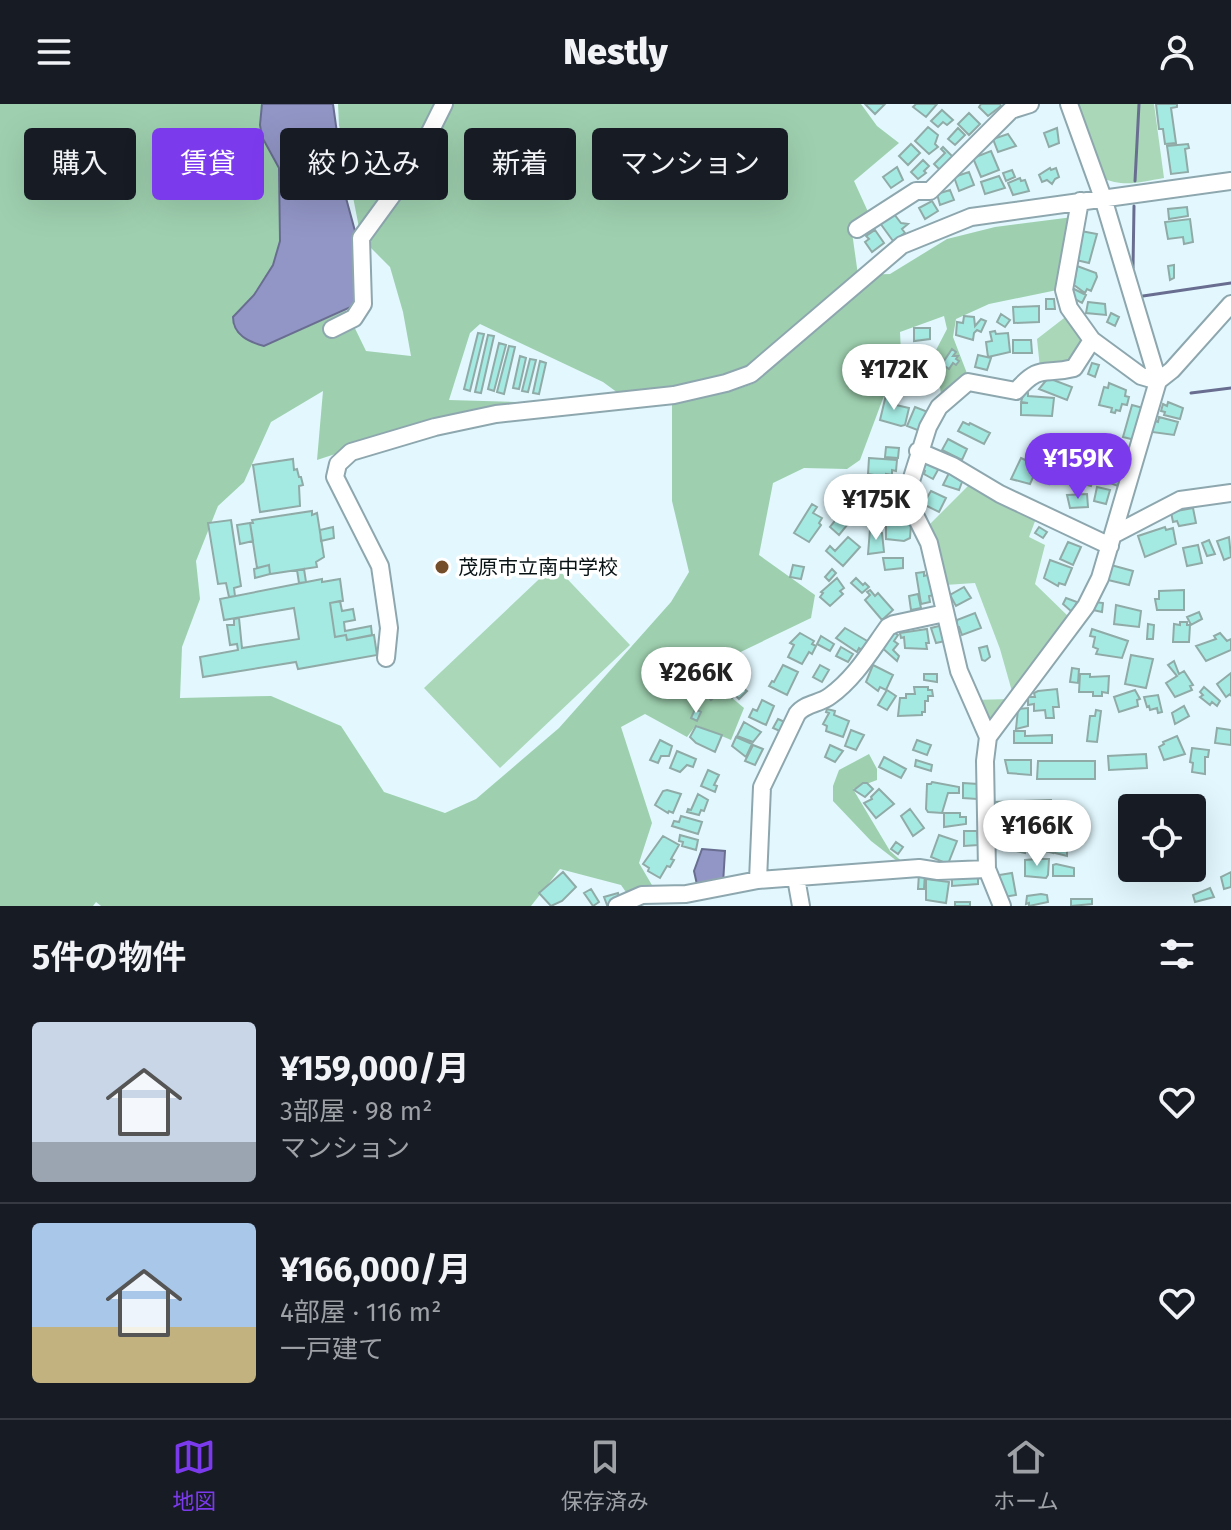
<!DOCTYPE html>
<html lang="ja">
<meta charset="utf-8">
<style>
body{margin:0;font-family:"Fira Sans","Noto Sans JP",sans-serif;background:#20242c;color:#f1f3f6;height:100vh;display:flex;flex-direction:column;font-size:30px;white-space:nowrap}
*{box-sizing:border-box;margin:0}
p{font-size:26px;color:#9ea1a6}
.icon{flex:none;width:44px;height:44px;fill:none;stroke:currentColor;stroke-width:2;stroke-linecap:round;stroke-linejoin:round}
.map{position:relative;height:802px;overflow:hidden}
.panel{display:flex;flex-direction:column;background:#171b24;flex:1}
.panel>*{flex:none}
.guide{position:absolute;left:24px;top:24px;width:800px;height:72px;display:flex;gap:16px}
.buttons{position:absolute;left:1118px;top:690px;display:grid;gap:16px}
.buttons a{display:grid;place-items:center;width:88px;height:88px;border-radius:8px;background:#171b24;box-shadow:0 8px 32px #0002;font-size:40px}
.price{position:absolute;translate:-50% -68px;padding:0 18px;border-radius:28px;background:#fff;color:#222;font-size:26px;line-height:52px;filter:drop-shadow(0 2px 4px #0008)}
.price::after{content:'';position:absolute;left:50%;top:48px;width:24px;height:18px;margin-left:-12px;background:inherit;clip-path:polygon(0 0,100% 0,50% 100%)}
.price.on{background:#7c3aed;color:#fff}
ul{padding:0;list-style:none}
li{display:flex;align-items:center;gap:24px;height:200px;padding:0 32px}
li+li{border-top:2px solid #363941}
li span{display:grid;place-items:center;flex:none;width:224px;height:160px;border-radius:8px;color:#555}
li>.icon{margin-inline-start:auto}
span .icon{width:96px;height:96px;fill:#fffc;stroke-width:1}
li b{font-size:34px}
h2{display:flex;justify-content:space-between;align-items:center;height:96px;padding:0 32px;font-size:34px}
.chip{padding:0 28px;border-radius:8px;background:#171b24;box-shadow:0 8px 32px #0002;font-size:28px;line-height:72px}
.chip.on{background:#7c3aed;color:#fff}
header{display:flex;justify-content:space-between;align-items:center;height:104px;padding:0 32px;background:#171b24;font-size:36px;font-weight:800}
.tab-bar{display:flex;justify-content:space-around;align-items:center;height:112px;border-top:2px solid #363941;background:#171b24;font-size:22px;color:#9ea1a6}
.tab-bar a{display:grid;justify-items:center;gap:4px}
.tab-bar .on{color:#7c3aed}
.map>svg:first-child{display:block}
.green{fill:#a9d7b8}
.forest{fill:#9ed0af;fill-rule:evenodd}
.water{fill:#9296c6;stroke:#696e91;stroke-width:2}
.lines{fill:none;stroke-linecap:round;stroke-linejoin:round}
.stream{stroke:#696e91;stroke-width:3}
.building{fill:#a4eae2;stroke:#90aba7;stroke-width:2}
.minor-casing{stroke:#8ea7af;stroke-width:20}
.minor{stroke:#fff;stroke-width:16}
.poi-dot{fill:#744d2b;stroke:#fff;stroke-width:3}
.labels{text-anchor:middle;stroke-width:7;stroke-linejoin:round;paint-order:stroke}
.poi-label{font-size:20px;fill:#081114;stroke:#fff;text-anchor:start}
</style>
<header><svg class="icon" aria-label="menu" viewBox="0 0 24 24"><path d="M4 6h16M4 12h16M4 18h16"/></svg>Nestly<svg class="icon" aria-label="person" viewBox="0 0 24 24"><circle cx="12" cy="8" r="4"/><path d="M4 21q1-7 8-7t8 7"/></svg></header>
<div class="map">
<svg width="1231" height="802" viewBox="0 0 1231 802">
<rect width="100%" height="100%" fill="#e2f8fe"/>
<!-- green -->
<path class="green" d="M1074,0H1154L1164,74C1139,78 1124,84 1100,73Z
M1068,211L1089,237L1073,261L1040,264L1037,235Z
M972,378L1037,412L1029,433L1045,441L1035,480L1071,515L1013,591L1000,545L975,479L945,481L926,424Z
M554,461L630,541L500,664L424,584Z
M1010,595L993,622L973,596Z"/>
<!-- forest -->
<path class="forest" d="M0,0H262L261,9L279,64V141L273,161L254,191L233,213V221L264,242L346,206L366,247L411,252L403,208L390,163L361,134L339,21L338,0H861L877,22L899,39L854,77L869,110L851,121L858,171L890,170L947,135L995,123L1073,113L1062,185L989,200L956,215L953,233L968,272L942,297L935,248L947,225L944,212L900,228L902,270L885,289L860,356L847,365L804,364L773,379L759,451L815,491L811,514L728,554L718,582L744,604L731,636L696,621L687,633L645,610L621,623L652,719L639,759L656,788L628,791L621,781L560,765L531,802H101L96,798L93,802H0ZM480,220L603,278L618,289L723,276L757,262L755,279L732,287L672,296V397L689,468L671,498L559,624L476,695L445,709L384,688L341,622L271,592L180,594L182,543L200,495L196,457L218,402L244,378L271,318L323,287L317,356L451,312L548,299L449,296L470,229Z
M869,650L877,665V676L853,685L890,747L906,761H902L871,737L833,697V682L839,666Z"/>
<!-- water -->
<path class="water" d="M262,0H333L346,94L355,127L360,188L353,202L264,242C249,238 233,231 233,213L254,191L273,161L280,137L279,64L262,33L260,21Z
M702,745L725,747L723,780L698,785L694,767Z"/>
<g class="lines">
<!-- stream -->
<path class="stream" d="M1135,77L1139,0
M1133,164L1134,102
M1143,192L1231,179
M1191,289L1231,284"/>
</g>
<!-- building -->
<path class="building" d="M865,0H885L875,10Z
M916,0H937L926,13L913,3Z
M981,0H1000L1001,2L988,12L979,3Z
M1156,0H1177V3L1171,4L1176,39L1165,40L1163,25H1159Z
M942,6L953,16L947,21L943,18L938,23L931,17Z
M969,9L980,20L969,31L958,20Z
M928,23L938,31L935,40L938,43L929,50L915,37Z
M958,24L965,31L955,41L948,35Z
M1057,24L1059,39L1049,43L1044,29Z
M1008,30L1016,42L998,48L993,35Z
M911,40L920,49L908,61L899,52Z
M1188,40L1189,44L1185,45L1188,68L1171,70L1167,42Z
M943,43L953,53L941,67L934,60L945,49L941,45Z
M991,47L999,66L981,73L973,54Z
M923,56L929,62L924,67L926,69L918,75L911,68Z
M897,63L903,76L891,84L883,73Z
M1050,64L1051,66L1056,64L1059,73L1055,75L1052,80L1047,76L1042,78L1039,71Z
M1012,66L1015,73L1006,77L1003,69Z
M969,68L974,81L959,87L954,73Z
M999,72L1005,84L985,90L981,78Z
M1020,74L1021,77L1025,76L1029,87L1013,91L1008,79Z
M950,86L954,96L940,101L937,90Z
M932,97L938,107L925,115L919,104Z
M1187,103L1188,112L1169,115L1168,105Z
M894,110L901,119L908,120L902,125L905,129L893,137L880,119Z
M1190,115L1193,138L1184,140L1183,133L1168,135L1165,118Z
M875,126L884,139L872,148L865,138L869,135L866,132Z
M1081,127L1097,130L1089,159L1076,156Z
M1174,161V174L1170,176L1168,162Z
M1077,162L1096,169L1097,173L1091,187L1087,185L1085,189L1074,181Z
M1074,185L1086,191L1082,199L1071,193Z
M1046,195H1054L1055,205H1046Z
M1088,198L1105,200L1106,211L1086,209Z
M1039,202V218L1014,219L1013,203Z
M1111,209L1119,213L1115,222L1107,218Z
M1001,210L1010,216L1005,223L997,218Z
M964,212L974,213L975,222L981,215L986,217L981,228L977,226L974,229L973,236L956,231L957,218L963,219Z
M914,224H930V235L914,237Z
M995,227L996,230L1008,229L1010,248L988,253L986,238L992,237L990,228Z
M478,229L484,230L470,287L464,285Z
M488,231L494,232L481,289L475,288Z
M1013,236H1031L1032,249H1013Z
M499,239L506,241L494,287L488,285Z
M509,242L515,243L504,290L497,288Z
M952,245L956,248L953,252H958L956,255L959,257L956,261L953,259L949,265L942,260Z
M978,251L991,254L987,266L975,263Z
M520,252L526,254L519,285L513,284Z
M530,255L536,256L528,288L522,287Z
M540,257L546,259L539,290L533,289Z
M1092,259L1099,261L1095,273L1088,270Z
M907,265L925,267L924,282L905,280Z
M1048,274L1072,283L1067,296L1039,285Z
M1109,279L1126,286L1125,292L1129,293L1127,301L1122,300L1120,307L1116,306L1115,309L1111,308L1112,304L1099,301L1104,283L1108,284Z
M1024,288L1028,289V292L1054,294L1052,312L1021,311V299H1028L1021,298Z
M886,291L898,294L896,301L909,304L905,321L901,322L880,316Z
M1168,298L1183,304L1180,315L1164,311L1165,308L1161,307L1163,300L1167,302Z
M1132,301L1143,304L1135,336L1123,333Z
M915,303L928,308L920,327L907,322Z
M1159,313L1178,318L1174,331L1152,328L1155,317L1158,318Z
M963,318L969,321L970,319L990,329L984,340L958,327Z
M948,335L967,345L962,356L942,346Z
M1064,339L1070,341L1069,345L1071,346L1068,358L1099,368L1098,371L1095,370L1091,382L1061,374L1065,359L1057,357Z
M886,343L899,344L898,354L885,353Z
M869,354L897,356L896,367L892,366V371L886,370V373L868,370Z
M1021,354L1038,362L1030,380L1011,375Z
M293,355L294,366L297,365L299,373H301L303,381L299,382L300,402L260,408L253,361Z
M926,358L939,364L933,375L924,370L925,367L922,366Z
M1112,365L1123,369L1118,382L1107,378Z
M1044,367L1053,372L1049,380L1040,375Z
M949,369L962,378L959,386L943,381Z
M889,380H901V383H904V400H902V403H889Z
M1097,383L1110,386L1106,400L1094,397Z
M931,387L946,394L939,408L923,400Z
M1087,390L1088,403L1070,404L1067,391Z
M812,400L817,403L813,409L822,414L819,419L821,421L809,438L794,429Z
M1193,404L1196,419L1179,422L1177,417L1173,418L1171,408Z
M312,407V411L317,409L324,453L316,458L317,463L270,470L269,461L257,464L250,419H253L252,416Z
M842,408L852,415L839,431L830,423Z
M231,416L241,482L234,484L235,492L229,493L226,479L218,480L208,419Z
M882,418L911,420L910,434L904,437L886,435V423H882Z
M250,419L253,437L240,440L237,421Z
M333,423L334,434L321,437L320,426Z
M1039,423L1047,428L1043,434L1035,429Z
M1165,423L1166,426L1173,424L1176,440L1145,453L1138,432Z
M870,425H877V429H882L884,448L868,450Z
M848,433L860,443L843,462L826,447L830,442L835,447Z
M1229,433L1231,453L1224,456L1217,437Z
M1209,436L1215,450L1207,452L1202,439Z
M1068,438L1081,443L1073,461L1060,455Z
M1198,441L1202,459L1187,462L1183,444Z
M883,454H903V464L885,466Z
M1050,456L1072,464L1065,481L1059,479L1058,482L1044,474Z
M269,461L270,470L255,474L254,465Z
M793,461L804,463L801,475L790,473Z
M1111,461L1133,467L1129,481L1108,476Z
M304,465L306,478L299,479L297,466Z
M832,465L836,469L829,477L825,473Z
M924,468V472L931,470L935,491L929,492L930,498L921,500L916,469Z
M837,474L844,484L840,487L843,490L830,502L820,493L823,489L821,488Z
M856,474L863,481L865,479L869,483L862,489L851,479Z
M322,475V478L340,475L343,497L330,499L335,533L346,531L347,536L374,531L377,551L298,565L296,558L203,573L200,553L238,546L237,540L230,541L227,521H234V515L239,514L242,544L299,535L294,504L224,516L220,495Z
M964,483L971,494L956,502L950,491Z
M870,486L875,492L878,489L893,506L882,516L865,496L870,491L867,488Z
M1184,486V506H1157L1155,495H1159V487Z
M918,490L921,504L911,506L909,492Z
M1066,494L1077,498L1072,508L1063,500Z
M340,497L342,507L353,505L355,516L344,518L345,527L371,522L372,531L347,536L346,531L335,533L330,499Z
M1095,498L1103,499L1102,508L1093,506Z
M1116,501L1141,507L1139,523L1114,520Z
M1199,508L1202,515L1191,521L1187,513Z
M975,509L981,524L962,531L959,523H956L957,516Z
M1180,518H1187V521H1190L1189,538H1173L1174,520L1180,521Z
M1148,520L1154,521L1153,535H1147Z
M943,521L945,537L936,539L931,524Z
M845,524L869,538L863,547L859,544L857,548L836,534Z
M927,525L929,539H926L927,545L905,544L904,533L901,534L900,529Z
M1092,525L1128,537L1122,554L1096,550L1098,545L1093,543L1095,533L1090,532Z
M892,527L898,531L894,537L898,540L893,546L899,552L897,557L880,542Z
M800,529L814,537L812,540L816,542L812,550L809,548L802,560L788,553L794,541L790,539Z
M1220,529L1227,537L1231,535V546L1206,557L1196,542L1216,535L1214,532Z
M821,532L834,540L830,547L817,540Z
M987,542L990,553L985,557L982,556L979,544Z
M841,543L853,550L848,558L836,552Z
M1131,551L1153,555L1146,584L1125,580Z
M1174,557L1179,570L1184,567L1193,581L1190,582L1192,586L1175,593L1166,579L1177,572L1168,561Z
M783,561L798,568L787,591L769,582L772,577L774,578Z
M820,561L829,566L822,578L813,573Z
M873,561L893,571L886,586L880,583L878,587L866,578Z
M1072,564L1079,565L1078,579L1070,578Z
M737,567L746,577L743,584L747,587L739,595L735,591L732,594L721,582Z
M1231,569V592L1230,590L1226,593L1217,580Z
M924,570H937V578L924,576Z
M1080,570H1090V573L1109,572L1108,589L1102,588V592H1093V588H1079Z
M715,581L721,587L711,596L705,590Z
M914,583H928V586H932L933,592H928V597H925V608H922V611L898,612L900,594H906V590H915Z
M1204,583L1220,597L1217,602L1212,598L1210,601L1200,593L1203,591L1200,588Z
M1057,585L1059,603H1053L1054,614H1046L1045,606L1034,607V600L1028,601V593H1035L1034,589L1038,587Z
M887,586L896,592L887,606L878,601Z
M1135,586L1140,595L1137,596L1138,602L1119,608L1114,593Z
M1158,591L1162,608L1158,609L1157,604L1150,606L1149,602L1147,603L1144,593Z
M762,596L774,602L766,621L749,613L753,605L757,607Z
M1184,602L1189,612L1175,620L1172,609Z
M1028,604V622L1016,625L1018,605Z
M695,605L701,608L697,617L691,614Z
M827,605L835,607L834,611L849,617L843,633L826,627L827,622L823,620L829,609L826,608Z
M1096,606L1101,607L1097,638L1087,637L1090,612H1095Z
M778,615L787,619L782,628L773,624Z
M744,618L761,628L753,638L737,632Z
M696,622L722,631L715,648L696,639L690,633Z
M1217,624L1231,626V641L1215,639Z
M851,626L864,631L856,646L845,642Z
M1014,627H1025V632L1052,631V639H1014Z
M1177,632L1185,650L1164,656L1159,643L1164,640L1163,638Z
M736,633L752,640L746,653L732,642Z
M660,636L672,642L669,652H661L658,659L650,656Z
M917,636L931,641L927,651L913,646Z
M753,641L763,645L755,661L745,657Z
M830,641L843,647L835,658L825,653Z
M1192,644L1209,646L1208,653H1205V670L1192,668L1193,659L1190,658Z
M677,647L696,655L693,663L687,661L680,668L670,664Z
M1146,650L1147,664L1109,666L1108,652Z
M884,653L906,665L901,674L879,663Z
M916,656L932,661L931,667L915,662Z
M1005,656H1031V671L1008,669Z
M1038,657H1095V675H1037Z
M708,666L719,671L714,681L717,682L715,688L701,682Z
M932,678L959,683V689H948L942,709L928,708L926,705L927,680H931Z
M863,679H867L873,685L865,693L854,686Z
M963,679L978,680L977,695L963,694Z
M879,685L894,700L876,714L864,699L872,695L871,693Z
M667,686L681,690L673,709L669,707L668,709L655,701L663,687Z
M698,690L708,696L704,707L701,706L699,711L687,708L688,705L691,706Z
M1051,696L1052,711L994,713L993,698Z
M910,705L924,724L913,732L901,712Z
M944,709H960V713H966V720L944,723Z
M681,712L702,718L698,730L672,722L674,717L679,718Z
M964,727H977L978,741L964,742Z
M680,731L698,736L696,746L682,742L683,738L679,737Z
M939,731L957,737L948,760L931,753Z
M663,732L679,741L671,755L674,756L670,763L667,762L660,774L648,767L649,764L643,760Z
M1027,732H1039V748L1027,746Z
M1013,733H1025V749L1012,746Z
M1041,733H1053V749L1041,746Z
M1055,736H1067V752L1055,749Z
M896,738L903,743L898,750L891,745Z
M1037,755H1049L1048,771L1046,774L1025,772V756Z
M1056,760L1074,764V772H1053V761Z
M563,768L576,783L562,797L551,802L539,789Z
M1231,768V783L1224,785L1221,773Z
M919,769H925L924,785H918Z
M1012,769L1016,791L1003,793L999,771Z
M952,771H978V780L952,782Z
M926,775L949,778L946,799L926,796Z
M1210,784L1214,793L1195,798L1193,791Z
M591,785L599,798L593,802L584,789Z
M618,789L620,796L607,801L604,793Z
M1041,790L1047,791L1048,798L1029,802V799L1026,800L1027,792Z
M1071,795H1092V800L1071,802Z
M955,798H970V802H955Z"/>
<g class="lines">
<!-- minor casing -->
<g class="minor-casing">
<path id="minor" d="M1080,97L1064,186L1069,204L1092,236
M857,125L916,87H930L1011,6L1030,0
M332,225L354,214L363,200L361,134L412,64L444,0
M1158,277L1172,266L1231,200
M918,347L953,362L1000,390L1110,442
M1113,431L1180,396L1231,389
M386,554L389,524L380,462L335,373L338,360L351,348L435,323L496,310L674,291L726,279L751,270L902,141L971,113L1231,77
M988,633L959,567L929,439L912,405L911,377L928,323L939,303L968,278L1016,287C1041,259 1043,272 1074,264L1092,236L1141,272L1158,277
M796,774L801,802
M758,776L762,683L797,610C805,599 820,600 830,592C855,574 870,548 888,523L894,520L945,509
M617,802L642,791L686,790L758,776L919,764L938,767L987,765
M1002,802L987,765L985,657L988,633L1086,502L1100,474L1158,277L1103,94L1069,0"/>
</g>
<!-- minor -->
<use href="#minor" class="minor"/>
</g>
<!-- markers -->
<circle class="poi-dot" cx="442" cy="463" r="8"/>
<g class="labels">
<!-- poi labels -->
<g class="poi-label">
<text x="458" y="470">茂原市立南中学校</text>
</g>
</g>
</svg>
<div class="buttons">
<a><svg class="icon" aria-label="locate" viewBox="0 0 24 24"><circle cx="12" cy="12" r="6"/><path d="M12 2v4M12 18v4M2 12h4M18 12h4"/></svg></a>
</div>
<b class="price" style="left:894px;top:308px">¥172K</b>
<b class="price on" style="left:1078px;top:397px">¥159K</b>
<b class="price" style="left:876px;top:438px">¥175K</b>
<b class="price" style="left:696px;top:611px">¥266K</b>
<b class="price" style="left:1037px;top:764px">¥166K</b>
<div class="guide">
<a class="chip">購入</a>
<a class="chip on">賃貸</a>
<a class="chip">絞り込み</a>
<a class="chip">新着</a>
<a class="chip">マンション</a>
</div>
</div>
<section class="panel">
<h2>5件の物件<svg class="icon" aria-label="filters" viewBox="0 0 24 24"><path d="M4 7h16M4 17h16"/><circle cx="9" cy="7" r="2"/><circle cx="15" cy="17" r="2"/></svg></h2>
<ul>
<li><span style="background:linear-gradient(#c9d6e8 75%,#9aa5b1 0)"><svg class="icon" aria-label="home" viewBox="0 0 24 24"><path d="M3 11l9-7 9 7M6 9v11h12V9"/></svg></span><div><b>¥159,000/月</b><p>3部屋 · 98 m²</p><p>マンション</p></div><svg class="icon" aria-label="heart" viewBox="0 0 24 24"><path d="M12 20l-8-8c-3-5 5-10 8-4 3-6 11-1 8 4z"/></svg></li>
<li><span style="background:linear-gradient(#a9c7e8 65%,#c2b280 0)"><svg class="icon" aria-label="home" viewBox="0 0 24 24"><path d="M3 11l9-7 9 7M6 9v11h12V9"/></svg></span><div><b>¥166,000/月</b><p>4部屋 · 116 m²</p><p>一戸建て</p></div><svg class="icon" aria-label="heart" viewBox="0 0 24 24"><path d="M12 20l-8-8c-3-5 5-10 8-4 3-6 11-1 8 4z"/></svg></li>
</ul>
</section>
<nav class="tab-bar">
<a class="on"><svg class="icon" aria-label="map" viewBox="0 0 24 24"><path d="M3 6l6-2 6 2 6-2v14l-6 2-6-2-6 2zM9 4v14M15 6v14"/></svg>地図</a>
<a><svg class="icon" aria-label="saved" viewBox="0 0 24 24"><path d="M7 4h10v16l-5-4-5 4z"/></svg>保存済み</a>
<a><svg class="icon" aria-label="home" viewBox="0 0 24 24"><path d="M3 11l9-7 9 7M6 9v11h12V9"/></svg>ホーム</a>
</nav>
